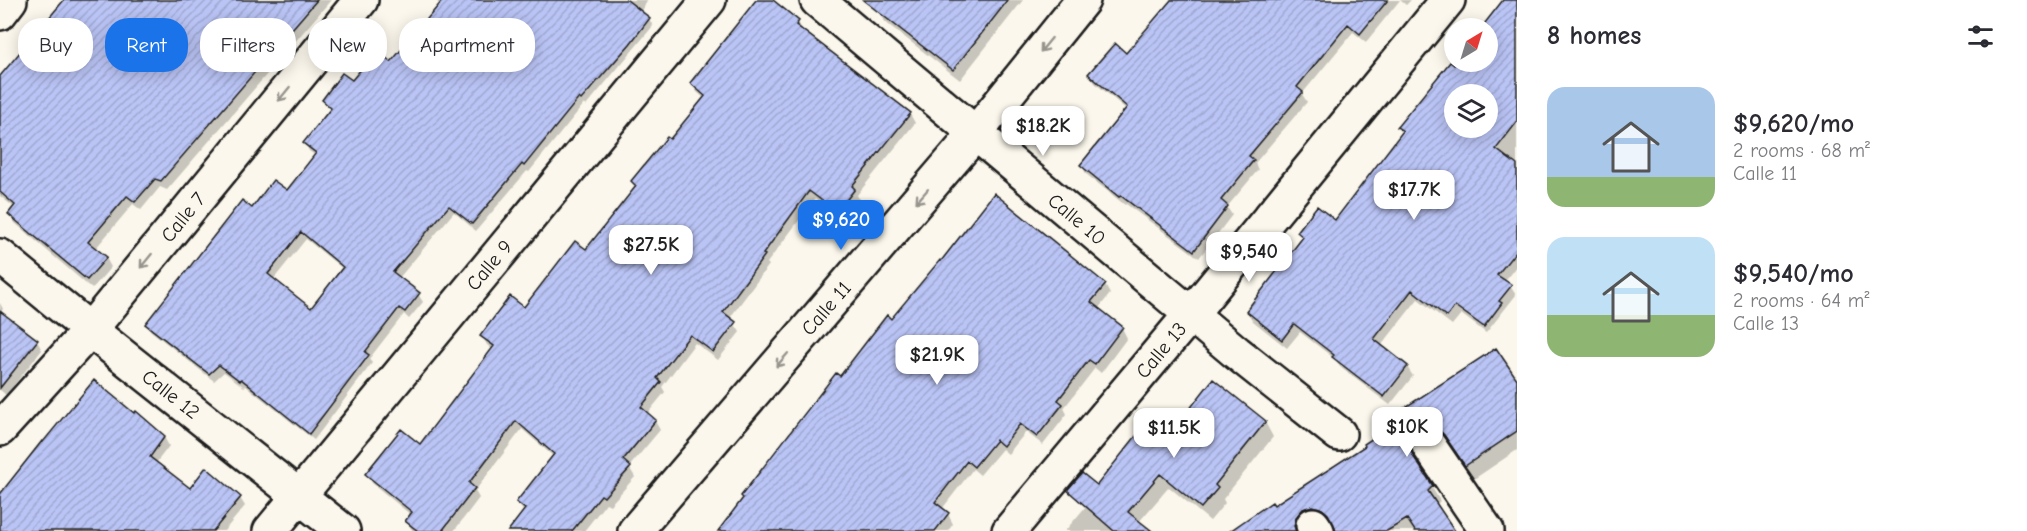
<!DOCTYPE html>
<meta charset="utf-8">
<style>
body{margin:0;font-family:"Comic Neue",sans-serif;background:#f2f2f3;color:#2b2b33;height:100vh;display:flex;flex-direction:column;font-size:22px;white-space:nowrap}
*{box-sizing:border-box;margin:0}
p{font-size:20px;color:#7c7c81}
.icon{flex:none;width:33px;height:33px;fill:none;stroke:currentColor;stroke-width:2;stroke-linecap:round;stroke-linejoin:round}
.map{position:relative;flex:1;overflow:hidden}
.details{display:flex;flex-direction:column;background:#fff;width:510px}
.details>*{flex:none}
.hud{position:absolute;left:18px;top:18px;width:570px;height:54px;display:flex;gap:12px}
.needle{width:39px;rotate:38deg}
.controls{position:absolute;left:1444px;top:18px;display:grid;gap:12px}
.controls a{display:grid;place-items:center;width:54px;height:54px;border-radius:50%;background:#fff;box-shadow:0 3px 15px #0003;font-size:30px}
.price{position:absolute;translate:-50% -51px;padding:0 14px;border-radius:12px;background:#fff;color:#222;font-size:20px;line-height:39px;filter:drop-shadow(0 2px 3px #0008)}
.price::after{content:'';position:absolute;left:50%;top:36px;width:18px;height:14px;margin-left:-9px;background:inherit;clip-path:polygon(0 0,100% 0,50% 100%)}
.price.current{background:#1a73e8;color:#fff}
ul{padding:0;list-style:none}
li{display:flex;align-items:center;gap:18px;height:150px;padding:0 30px}
li span{display:grid;place-items:center;flex:none;width:168px;height:120px;border-radius:18px;color:#555}
li>.icon{margin-inline-start:auto}
span .icon{width:72px;height:72px;fill:#fffc;stroke-width:1}
li b{font-size:26px}
h2{display:flex;justify-content:space-between;align-items:center;height:72px;padding:0 30px;font-size:26px}
.pill{padding:0 21px;border-radius:24px;background:#fff;box-shadow:0 3px 15px #0003;font-size:21px;line-height:54px}
.pill.current{background:#1a73e8;color:#fff}
main{display:flex;flex:1;min-height:0}
.map>svg:first-child{display:block}
.shadow{fill:#0003;fill-rule:evenodd}
.building{fill:url(#building-hatch);stroke:#1c1c1c;stroke-width:1.5;fill-rule:evenodd}
.lines{fill:none;stroke-linecap:round;stroke-linejoin:round}
.minor-casing{stroke:#1c1c1c;stroke-width:38}
.minor{stroke:#fbf7ec;stroke-width:33}
.oneway{stroke:#97948e}
.labels{text-anchor:middle;stroke-width:4.5;stroke-linejoin:round;paint-order:stroke}
.street-label{font-size:20px;fill:#1c1c1c;stroke:#fbf7ec}
</style>
<main>
<div class="map">
<svg width="1517" height="531" viewBox="0 0 1517 531">
<defs>
<pattern id="building-hatch" width="6" height="6" patternUnits="userSpaceOnUse" patternTransform="scale(1.5)"><rect width="6" height="6" fill="#bac4f5"/><path d="M-1 1l2-2M0 6l6-6M5 7l2-2" fill="none" stroke="#9fa8d1"/></pattern>
</defs>
<rect width="100%" height="100%" fill="#fbf7ec"/>
<filter id="ink" filterUnits="userSpaceOnUse"><feTurbulence type="fractalNoise" baseFrequency=".0167" numOctaves="2"/><feDisplacementMap in="SourceGraphic" scale="12" xChannelSelector="R" yChannelSelector="G"/><feConvolveMatrix kernelMatrix="1 2 1 2 8 2 1 2 1" color-interpolation-filters="sRGB"/></filter>
<g filter="url(#ink)">
<!-- shadow -->
<path class="shadow" d="M66,0H331L167,190L160,187L141,210L133,204L95,249L106,258L111,267L92,289L15,223L10,214L15,208L0,196V82Z
M436,0H648L640,12L649,19L653,26L586,106L584,104L529,172L527,171L476,231L454,212L399,278L418,294L423,302L409,319L404,314L369,359L372,363L314,440L246,386L244,387L224,372L214,381L151,331L146,324L252,210L287,192L316,156L309,151L305,143L331,111L323,100L352,82L391,64L440,5ZM306,239L343,269L312,310L273,280Z
M758,0H770L798,22L803,31L910,114L915,123L857,195L859,199L842,220L815,199L767,263L769,265L729,319L734,323L740,332L718,360L695,343L662,387L665,392L647,414L655,421L660,430L629,467L635,477L610,505L606,503L584,531H510L524,512L517,502L554,457L522,429L475,491L479,498L454,531H413L406,521L411,515L372,483L367,474L420,446L493,350L487,345L482,336L524,309L587,251L636,188L632,181L670,141L705,99L697,92L691,83Z
M888,0H1023L960,80L885,22L879,11Z
M1173,0H1411L1406,5L1400,0L1366,42L1353,32L1302,94L1307,102L1255,163L1258,170L1227,207L1232,215L1199,258L1126,204L1125,205L1086,174L1082,165L1127,110L1095,83L1090,75L1126,55Z
M1504,0H1517V265L1504,282L1510,286L1516,295L1486,333L1461,314L1452,325L1418,299L1381,346L1407,367L1413,376L1390,405L1340,367L1335,359L1300,332L1287,348L1253,321L1247,312L1303,239L1299,232L1335,222L1403,134L1399,127L1458,62H1488V28H1483ZM1455,94H1488V128H1455Z
M1105,285L1110,294L1098,309L1122,328L1127,338L1101,373L1095,368L1064,408L1067,414L1043,445L1026,432L1008,454L1002,449L980,475L973,469L942,509L948,514L953,524L948,531H720L840,378L892,321Z
M0,303L3,309L0,313L37,341L42,350L6,395L0,390Z
M1214,381L1265,422L1273,437L1223,499L1225,503L1210,521L1169,487L1138,523L1143,531H1065L1087,505L1164,445Z
M1517,382V450L1474,479L1454,450L1446,443L1420,452L1418,462L1420,468L1440,501L1436,505L1454,531H1337L1331,522L1320,520L1304,531H1232L1367,446L1407,418L1403,411Z
M164,437L169,446L156,463L190,490L240,498L245,506L224,531H0V498Z"/>
<!-- building -->
<path class="building" d="M64,0H317L161,181L155,179L135,202L127,196L88,242L107,257L87,280L8,214L15,205L0,192V76Z
M443,0H627L650,18L630,44L581,100L579,98L524,166L522,164L472,224L449,206L393,272L420,293L405,312L399,308L365,352L369,355L309,434L241,379L240,381L219,365L209,374L145,324L242,200L252,208L273,180L287,190L316,153L303,143L331,108L322,100L342,73L352,80L377,50L391,62ZM301,232L343,267L311,308L268,274Z
M756,0H773L799,21L796,25L911,113L852,186L855,189L837,212L809,191L763,254L765,255L723,312L736,322L713,352L690,335L657,378L661,382L641,407L656,420L623,460L631,467L604,497L601,495L572,531H508L525,509L516,502L554,454L516,421L469,483L475,488L442,531H418L405,521L412,512L365,474L401,429L420,444L494,346L480,336L510,296L524,307L575,241L586,249L636,186L631,181L667,137L670,139L705,96L690,83Z
M863,0H1008L953,70Z
M1171,0H1388L1360,34L1348,24L1297,87L1303,92L1249,156L1254,160L1221,200L1228,206L1194,251L1121,196L1119,197L1080,165L1127,107L1088,74L1115,43L1126,53Z
M1503,0H1517V122L1496,149L1517,165V250L1497,275L1512,285L1499,301L1502,303L1484,327L1455,306L1447,317L1412,290L1374,339L1408,366L1384,397L1332,357L1334,355L1294,324L1282,340L1246,311L1303,237L1297,232L1317,206L1335,220L1403,131L1397,127L1450,62L1454,65L1457,62H1488V28H1481ZM1455,94H1488V128H1455Z
M994,193L1106,284L1091,302L1123,327L1095,364L1089,360L1058,400L1063,404L1037,437L1020,424L1003,446L996,440L974,467L967,461L935,502L949,513L935,531H718L743,498L741,496L836,373L840,376L887,315L891,319L940,260L941,261Z
M0,311L38,340L0,388Z
M1496,348L1517,379V431L1465,466L1444,435L1438,429L1428,427L1419,430L1412,438L1410,447L1413,456L1433,486L1428,491L1455,531H1415L1407,519L1387,531H1336L1328,514L1322,509L1312,506L1303,509L1297,516L1294,526L1296,531H1230L1272,502L1274,505L1365,446L1364,444L1408,415L1401,410Z
M1213,379L1266,421L1215,485L1218,488L1201,508L1160,474L1128,512L1152,531H1114L1067,490L1082,473L1097,485L1144,426L1164,442Z
M94,380L134,413L136,411L165,436L150,457L190,488L206,467L241,497L213,531H0V494L42,441L43,442Z"/>
<g class="lines">
<!-- minor casing -->
<g class="minor-casing">
<path id="minor" d="M817,0L1237,353L1339,434
M0,13L10,0
M0,256L90,330L343,531
M0,429L90,330L361,0
M1429,446L1487,531
M1313,525L1317,531
M270,531L709,0
M635,531L975,134L1083,0
M1009,531L1191,314L1448,0"/>
</g>
<!-- minor -->
<use href="#minor" class="minor"/>
</g>
<!-- one-way arrows -->
<defs><path id="oneway-shaft" d="M-6 0H5M1.5-3L5.5 0L1.5 3" fill="none" stroke-width="1.6" stroke-linecap="round" stroke-linejoin="round" transform="scale(1.5)"/></defs>
<g class="oneway">
<use href="#oneway-shaft" transform="translate(1046 45) rotate(129)"/>
<use href="#oneway-shaft" transform="translate(284 94) rotate(129)"/>
<use href="#oneway-shaft" transform="translate(922 196) rotate(131)"/>
<use href="#oneway-shaft" transform="translate(146 261) rotate(129)"/>
<use href="#oneway-shaft" transform="translate(782 360) rotate(131)"/>
</g>
</g>
<g class="labels">
<!-- street labels -->
<g class="street-label">
<text transform="translate(183 217) rotate(-51)" y="7">Calle 7</text>
<text transform="translate(1077 219) rotate(40)" y="7">Calle 10</text>
<text transform="translate(489 265) rotate(-50)" y="7">Calle 9</text>
<text transform="translate(826 308) rotate(-49)" y="7">Calle 11</text>
<text transform="translate(1161 350) rotate(-50)" y="7">Calle 13</text>
<text transform="translate(171 394) rotate(38)" y="7">Calle 12</text>
</g>
</g>
</svg>
<div class="controls">
<a><svg class="needle" viewBox="-14 -14 28 28"><path d="M0-13l5 13h-10z" fill="#e53935"/><path d="M0 13l5-13h-10z" fill="#7c7c81"/></svg></a>
<a><svg class="icon" aria-label="layers" viewBox="0 0 24 24"><path d="M12 4l9 5-9 5-9-5zM3 14l9 5 9-5"/></svg></a>
</div>
<b class="price" style="left:1043px;top:157px">$18.2K</b>
<b class="price" style="left:1414px;top:221px">$17.7K</b>
<b class="price current" style="left:841px;top:251px">$9,620</b>
<b class="price" style="left:651px;top:276px">$27.5K</b>
<b class="price" style="left:1249px;top:283px">$9,540</b>
<b class="price" style="left:937px;top:386px">$21.9K</b>
<b class="price" style="left:1407px;top:458px">$10K</b>
<b class="price" style="left:1174px;top:459px">$11.5K</b>
<div class="hud">
<a class="pill">Buy</a>
<a class="pill current">Rent</a>
<a class="pill">Filters</a>
<a class="pill">New</a>
<a class="pill">Apartment</a>
</div>
</div>
<section class="details">
<h2>8 homes<svg class="icon" aria-label="filters" viewBox="0 0 24 24"><path d="M4 7h16M4 17h16"/><circle cx="9" cy="7" r="2"/><circle cx="15" cy="17" r="2"/></svg></h2>
<ul>
<li><span style="background:linear-gradient(#a9c7e8 75%,#8fb573 0)"><svg class="icon" aria-label="home" viewBox="0 0 24 24"><path d="M3 11l9-7 9 7M6 9v11h12V9"/></svg></span><div><b>$9,620/mo</b><p>2 rooms · 68 m²</p><p>Calle 11</p></div></li>
<li><span style="background:linear-gradient(#bfe0f5 65%,#8fb573 0)"><svg class="icon" aria-label="home" viewBox="0 0 24 24"><path d="M3 11l9-7 9 7M6 9v11h12V9"/></svg></span><div><b>$9,540/mo</b><p>2 rooms · 64 m²</p><p>Calle 13</p></div></li>
</ul>
</section>
</main>
